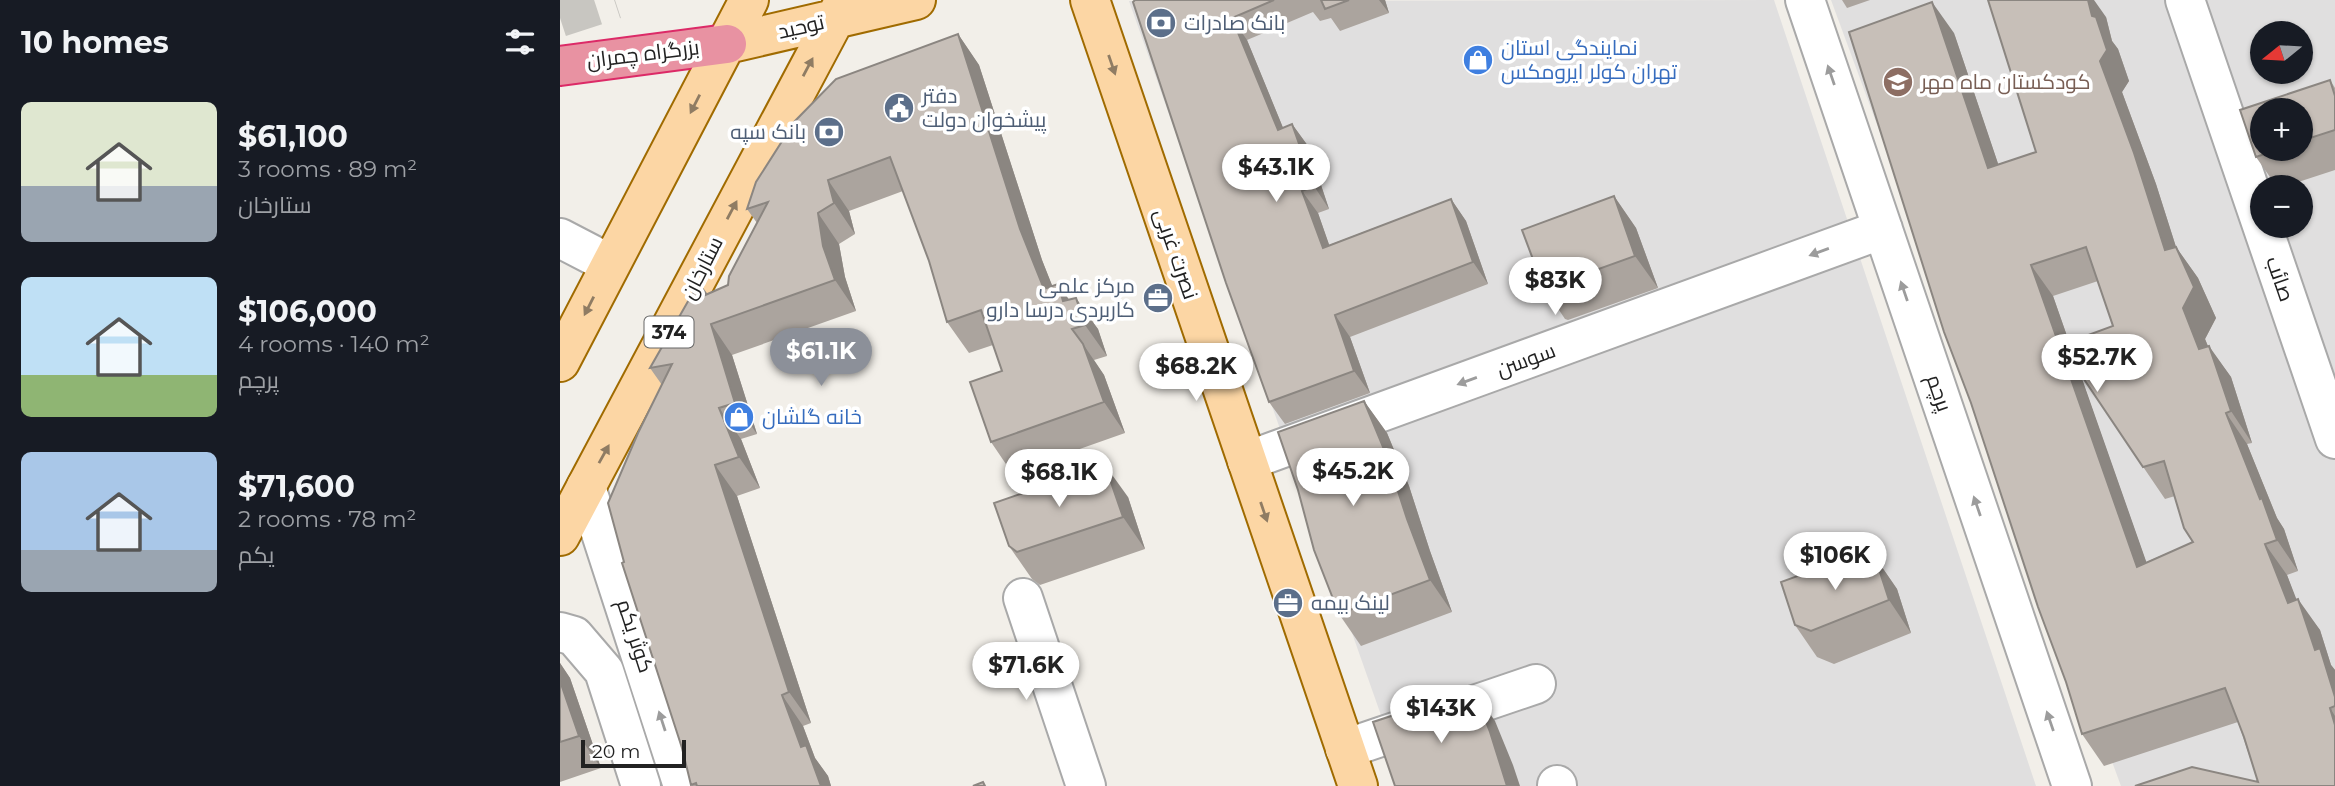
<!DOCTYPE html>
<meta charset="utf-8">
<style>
body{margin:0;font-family:Montserrat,Cairo,sans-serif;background:#20242c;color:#f1f3f6;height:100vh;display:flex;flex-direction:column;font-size:26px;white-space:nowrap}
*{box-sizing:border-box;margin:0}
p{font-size:23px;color:#9ea1a6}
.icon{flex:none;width:38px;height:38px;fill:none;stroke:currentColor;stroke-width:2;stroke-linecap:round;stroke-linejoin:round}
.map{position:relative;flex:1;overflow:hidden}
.side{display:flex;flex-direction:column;background:#171b24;width:560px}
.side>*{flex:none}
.needle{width:46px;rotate:252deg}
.controls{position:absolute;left:1690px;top:21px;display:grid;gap:14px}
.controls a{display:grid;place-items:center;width:63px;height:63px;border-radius:50%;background:#171b24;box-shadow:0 2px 5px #0004;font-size:35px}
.scale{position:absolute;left:21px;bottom:18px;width:105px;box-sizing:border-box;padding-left:7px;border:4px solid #222;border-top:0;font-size:19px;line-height:24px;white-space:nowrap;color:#222;-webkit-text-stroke:5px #fff;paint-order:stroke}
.price{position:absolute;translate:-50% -60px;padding:0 16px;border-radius:24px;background:#fff;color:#222;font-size:23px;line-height:46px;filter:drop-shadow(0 2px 4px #0008)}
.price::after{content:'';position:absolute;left:50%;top:42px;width:21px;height:16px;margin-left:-10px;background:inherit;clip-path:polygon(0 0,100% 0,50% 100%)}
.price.on{background:#8c9099;color:#fff}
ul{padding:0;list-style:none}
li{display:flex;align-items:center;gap:21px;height:175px;padding:0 21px}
li span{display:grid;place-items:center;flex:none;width:196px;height:140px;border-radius:10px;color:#555}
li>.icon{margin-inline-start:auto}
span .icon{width:84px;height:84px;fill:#fffc;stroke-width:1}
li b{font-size:30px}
h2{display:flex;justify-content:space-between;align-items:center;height:84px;padding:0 21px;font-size:30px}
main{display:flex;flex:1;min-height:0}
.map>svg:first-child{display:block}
.residential{fill:#e0dfdf;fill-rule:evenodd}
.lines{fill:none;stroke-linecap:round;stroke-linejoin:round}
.highway-tunnel{stroke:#c8c6c1;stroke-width:38;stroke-dasharray:38 19;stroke-linecap:butt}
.minor-casing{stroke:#a9a9a9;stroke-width:42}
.major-casing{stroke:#a06b00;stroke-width:42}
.highway-casing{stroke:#dc2a67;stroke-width:42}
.minor{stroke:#fff;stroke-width:38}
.major{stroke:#fcd6a4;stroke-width:38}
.highway{stroke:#e892a2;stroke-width:38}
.wall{fill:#aba49e;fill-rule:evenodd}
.shaded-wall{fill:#8b8681}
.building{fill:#c7bfb8;stroke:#8b8681;stroke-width:2;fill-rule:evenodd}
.oneway{fill:#8f7c63}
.oneway2{fill:#9c9c9c}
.labels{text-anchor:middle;stroke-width:7;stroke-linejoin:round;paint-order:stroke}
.shield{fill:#fff;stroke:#646464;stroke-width:2}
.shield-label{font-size:19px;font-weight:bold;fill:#222}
.service-label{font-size:21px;fill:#4e5e75;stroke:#fff;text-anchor:start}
.street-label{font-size:21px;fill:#222;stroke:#fff}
.shop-label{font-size:21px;fill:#366cbe;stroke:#fff;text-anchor:start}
.education-label{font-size:21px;fill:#785e54;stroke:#fff;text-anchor:start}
</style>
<main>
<section class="side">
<h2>10 homes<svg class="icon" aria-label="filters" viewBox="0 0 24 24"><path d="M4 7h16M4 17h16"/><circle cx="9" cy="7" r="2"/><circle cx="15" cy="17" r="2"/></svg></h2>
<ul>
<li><span style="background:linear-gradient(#dfe7d0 60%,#9aa5b1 0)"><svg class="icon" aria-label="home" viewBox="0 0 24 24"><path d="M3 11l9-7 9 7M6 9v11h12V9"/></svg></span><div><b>$61,100</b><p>3 rooms · 89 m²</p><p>ستارخان</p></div></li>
<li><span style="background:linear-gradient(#bfe0f5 70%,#8fb573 0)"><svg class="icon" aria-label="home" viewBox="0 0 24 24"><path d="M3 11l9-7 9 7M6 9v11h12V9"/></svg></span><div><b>$106,000</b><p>4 rooms · 140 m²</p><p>پرچم</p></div></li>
<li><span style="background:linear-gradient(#a9c7e8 70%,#9aa5b1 0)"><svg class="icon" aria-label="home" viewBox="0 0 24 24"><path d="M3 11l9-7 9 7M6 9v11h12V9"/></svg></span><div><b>$71,600</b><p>2 rooms · 78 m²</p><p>یکم</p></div></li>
</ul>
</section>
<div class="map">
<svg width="1775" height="786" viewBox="0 0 1775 786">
<rect width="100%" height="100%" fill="#f2efe9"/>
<!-- residential -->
<path class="residential" d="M1214,0L1476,786H846L569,1Z
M1271,0H1775V786H1561ZM1703,33H1741V72H1703ZM1703,110H1741V149H1703ZM1703,187H1741V226H1703Z"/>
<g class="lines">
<!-- highway-tunnel -->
<path class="highway-tunnel" d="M0,18L55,0"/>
<!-- minor casing -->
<g class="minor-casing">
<path id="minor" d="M1245,0L1512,786
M1625,0L1775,439
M0,238L50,264
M687,461L1323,229
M26,487L123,786
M463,598L526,786
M0,632L14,636L44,671L81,786
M785,749L976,684
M997,785V786"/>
</g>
<!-- major casing -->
<g class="major-casing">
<path id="major" d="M530,0L798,786
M167,44L356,0
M0,362L189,0
M0,536L285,0"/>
</g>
<!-- highway casing -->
<g class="highway-casing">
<path id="highway" d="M0,66L167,44"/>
</g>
<!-- minor -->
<use href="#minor" class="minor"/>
<!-- major -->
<use href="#major" class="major"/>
<!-- highway -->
<use href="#highway" class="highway"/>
</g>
<!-- wall -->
<path class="wall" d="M575,0H825L829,13L780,31L771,18L760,21L753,12L687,40L723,128L732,124L748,146L769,209L758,213L769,245L891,199L906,221L928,284L790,337L810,393L725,424L709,402Z
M1282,0H1310L1287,8Z
M1546,17L1552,41L1558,49L1569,81L1562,92L1596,184L1616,247L1638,278L1656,318L1645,339L1648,346L1671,377L1692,443L1687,444L1717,518L1724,529L1738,571L1727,575L1736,600L1760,630L1771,665L1775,670V786L1698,782L1678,722L1544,766L1522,734L1394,33L1438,164L1476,152ZM1538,281L1553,326L1509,342L1493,296ZM1520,374L1605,499L1615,496L1633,542L1586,562Z
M398,34L419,65L482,260L492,286L509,300L538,329L547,356L534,360L544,375L565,433L452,473L431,442L442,371L433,345L409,353L387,322L369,261L343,191L289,211L295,234L279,244L285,277L296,311L172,355L197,434L181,439L200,488L177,496L251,723L243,726L255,758L268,776L271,786H132L122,748L64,562L102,385L90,368L147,294L168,285L197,223L187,209Z
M1770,80L1775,88V170L1723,187H1717L1696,157L1680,110ZM1703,110H1741V149H1703Z
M1054,196L1076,228L1098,288L1008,320L1005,319L983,286Z
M804,401L827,433L849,486L870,551L892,612L801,646L779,614Z
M568,497L585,549L480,585L472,579L449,546Z
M1315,557L1337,589L1351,633L1274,664L1257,657L1235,625Z
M0,663L10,678L41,768L0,782Z"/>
<!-- shaded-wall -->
<path class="shaded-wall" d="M819,0H825L829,13Z
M1528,0H1534L1546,17L1552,41L1558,49L1569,81L1562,92L1596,184L1616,247L1638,278L1656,318L1645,339L1657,369L1649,346L1671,377L1692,443L1671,411L1639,349L1623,308L1605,250L1540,61L1532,16Z
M1372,2L1394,33L1450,199L1428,168Z
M672,18L687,40L733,152L718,130Z
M398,34L419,65L482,260L506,320L484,289L460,229Z
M732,124L748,146L769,209L754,186Z
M268,180L289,211L295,234L274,203Z
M742,191L758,213L778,270L763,248Z
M1054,196L1076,228L1098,288L1075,256Z
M891,199L906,221L928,284L913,262Z
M258,213L279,244L285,277L296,311L275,280L263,246Z
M1471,265L1493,296L1599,598L1577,567Z
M139,282L161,313L143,296Z
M498,284L520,315L503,301Z
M516,298L538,329L547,356L525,325Z
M775,315L790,337L810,393L794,371Z
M151,324L172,355L197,434L175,403Z
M523,344L544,375L565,433L544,402Z
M804,401L827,433L849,486L870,551L892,612L870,580Z
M159,408L181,439L200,488L179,457Z
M1666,413L1687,444L1717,518L1724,529L1738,571L1717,540Z
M155,465L177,496L251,723L229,692Z
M545,465L568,497L585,549L563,517Z
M1705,544L1727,575L1750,634L1728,603Z
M1315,557L1337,589L1351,633L1329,600Z
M1738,599L1760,630L1771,665L1775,670V697L1755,650Z
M0,663L10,678L41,768L19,736L0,681Z
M913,689L935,721L953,765L960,786H947Z
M222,695L243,726L255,758L268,776L271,786H261L241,747Z
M1770,708L1775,716V725Z"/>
<!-- building -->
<path class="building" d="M575,0H714L672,18L718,130L732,124L754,186L742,191L763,248L891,199L913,262L775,315L794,371L709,402L666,283L573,2Z
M761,0H789L765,9Z
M1428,0H1528L1532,16L1536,17L1547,50L1540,61L1574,153L1605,250L1616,247L1634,287L1623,308L1639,349L1649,346L1671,411L1666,413L1700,499L1702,498L1717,540L1705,544L1728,603L1738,599L1755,650L1760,648L1775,697V706L1770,708L1775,725V786H1575L1632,767L1698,782L1684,737L1665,688L1522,734L1506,682L1478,607L1411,403L1384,332L1289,32L1372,2L1428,168L1476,152ZM1526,247L1553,326L1501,345L1583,467L1604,461L1624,528L1633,542L1577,567L1471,265Z
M398,34L460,229L484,289L498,284L503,301L516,298L525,325L512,329L523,344L544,402L431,442L410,382L442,371L421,310L387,322L369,261L330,157L268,180L274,203L258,213L263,246L275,280L151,324L175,403L159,408L179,457L155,465L229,692L222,695L241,747L246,745L261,786H137L136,783L131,785L122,748L62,563L64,562L48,503L78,433L112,364L90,368L139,282L143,296L168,285L169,276L208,202L187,209L196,182L235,121L276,79Z
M1770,80L1775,96V130L1741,141V110H1703V149H1719L1696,157L1680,110Z
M1054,196L1075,256L986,288L983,286L962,230Z
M804,401L826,454L847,519L870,580L779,614L754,550L738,490L718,432Z
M545,465L563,517L457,552L449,546L434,503Z
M1303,552L1315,557L1329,600L1251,631L1235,625L1221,582Z
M0,681L19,736L0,742Z
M913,689L930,732L947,786H835L813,722Z
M423,782L425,786H413Z"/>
<!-- one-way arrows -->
<defs><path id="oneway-solid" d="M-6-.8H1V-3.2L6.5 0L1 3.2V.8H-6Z" transform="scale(1.75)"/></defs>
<g class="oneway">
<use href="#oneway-solid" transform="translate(552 65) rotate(71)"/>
<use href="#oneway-solid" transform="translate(248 67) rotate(-62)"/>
<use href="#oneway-solid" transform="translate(135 104) rotate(117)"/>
<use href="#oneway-solid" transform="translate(172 210) rotate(-62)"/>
<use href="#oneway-solid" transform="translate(29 306) rotate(117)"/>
<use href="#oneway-solid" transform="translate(44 454) rotate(-61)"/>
<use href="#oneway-solid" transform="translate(704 512) rotate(71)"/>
</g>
<g class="oneway2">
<use href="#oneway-solid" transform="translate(1271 75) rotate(-109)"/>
<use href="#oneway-solid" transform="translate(1259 252) rotate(160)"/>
<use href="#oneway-solid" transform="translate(1344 291) rotate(-109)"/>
<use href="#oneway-solid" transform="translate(907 381) rotate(160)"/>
<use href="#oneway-solid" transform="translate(1417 506) rotate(-109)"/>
<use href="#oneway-solid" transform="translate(102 721) rotate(-108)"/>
<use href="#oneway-solid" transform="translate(1490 721) rotate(-109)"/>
</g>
<!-- icons -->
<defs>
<g id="bank-disc" transform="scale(1.575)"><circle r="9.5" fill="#5c6f8a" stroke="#fff"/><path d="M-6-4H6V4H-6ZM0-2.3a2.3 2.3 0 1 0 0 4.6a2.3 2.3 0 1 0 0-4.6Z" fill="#fff"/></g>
<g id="shop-disc" transform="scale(1.575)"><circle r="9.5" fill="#3f7fe0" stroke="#fff"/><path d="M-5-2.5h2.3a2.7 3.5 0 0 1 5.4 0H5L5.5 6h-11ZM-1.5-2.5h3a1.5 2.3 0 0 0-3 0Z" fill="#fff"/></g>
<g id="school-disc" transform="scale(1.575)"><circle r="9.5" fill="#8d6e63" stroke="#fff"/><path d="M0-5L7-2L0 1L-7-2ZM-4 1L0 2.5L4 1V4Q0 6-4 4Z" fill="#fff"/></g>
<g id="civic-disc" transform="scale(1.575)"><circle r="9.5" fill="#5c6f8a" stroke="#fff"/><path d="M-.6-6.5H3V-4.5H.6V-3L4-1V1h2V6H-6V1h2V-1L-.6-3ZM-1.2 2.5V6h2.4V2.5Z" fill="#fff"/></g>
<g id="office-disc" transform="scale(1.575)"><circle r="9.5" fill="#5c6f8a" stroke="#fff"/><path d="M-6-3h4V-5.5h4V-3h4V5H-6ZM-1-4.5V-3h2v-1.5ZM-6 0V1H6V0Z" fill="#fff"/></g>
</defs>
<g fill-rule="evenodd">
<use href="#bank-disc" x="601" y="23"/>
<use href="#shop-disc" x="918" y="60"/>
<use href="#school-disc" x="1338" y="82"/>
<use href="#civic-disc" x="339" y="108"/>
<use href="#bank-disc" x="269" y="132"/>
<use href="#office-disc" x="598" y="298"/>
<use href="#shop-disc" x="179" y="417"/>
<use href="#office-disc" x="728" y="603"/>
</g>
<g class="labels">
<!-- shield labels -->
<rect class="shield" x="84.5" y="316.5" width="49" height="31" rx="5"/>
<g class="shield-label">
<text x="109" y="339">374</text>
</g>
<!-- service labels -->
<g class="service-label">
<text x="624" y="30">بانک صادرات</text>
<text x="362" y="103">دفتر<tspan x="362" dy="24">پیشخوان دولت</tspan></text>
<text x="246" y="139" text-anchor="end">بانک سپه</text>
<text x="575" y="293" text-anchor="end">مرکز علمی<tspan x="575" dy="24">کاربردی درسا دارو</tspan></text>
<text x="751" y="610">لینک بیمه</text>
</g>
<!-- street labels -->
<g class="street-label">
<text transform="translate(241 27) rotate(-13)" y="7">توحید</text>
<text transform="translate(83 54) rotate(-7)" y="7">بزرگراه چمران</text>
<text transform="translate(616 254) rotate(71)" y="7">نصرت غربی</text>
<text transform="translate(142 268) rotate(-63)" y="7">ستارخان</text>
<text transform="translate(1720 279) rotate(71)" y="7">صائب</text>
<text transform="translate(966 360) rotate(-20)" y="7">سوسن</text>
<text transform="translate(1379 393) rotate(71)" y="7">پرچم</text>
<text transform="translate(75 636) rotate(72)" y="7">کوثر یکم</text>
</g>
<!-- shop labels -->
<g class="shop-label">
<text x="941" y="55">نمایندگی استان<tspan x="941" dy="24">تهران کولر ایرومکس</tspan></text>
<text x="202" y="424">خانه گلشان</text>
</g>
<!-- education labels -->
<g class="education-label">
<text x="1361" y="89">کودکستان ماه مهر</text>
</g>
</g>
</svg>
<div class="controls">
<a><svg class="needle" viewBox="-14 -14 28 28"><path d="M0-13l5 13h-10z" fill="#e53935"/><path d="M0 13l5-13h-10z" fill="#9ea1a6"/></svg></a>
<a>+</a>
<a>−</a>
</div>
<div class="scale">20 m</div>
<b class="price" style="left:716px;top:204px">$43.1K</b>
<b class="price" style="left:995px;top:317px">$83K</b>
<b class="price on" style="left:261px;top:388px">$61.1K</b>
<b class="price" style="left:1537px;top:394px">$52.7K</b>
<b class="price" style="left:636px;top:403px">$68.2K</b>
<b class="price" style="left:793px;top:508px">$45.2K</b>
<b class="price" style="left:499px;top:509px">$68.1K</b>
<b class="price" style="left:1275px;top:592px">$106K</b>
<b class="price" style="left:466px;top:702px">$71.6K</b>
<b class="price" style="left:881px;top:745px">$143K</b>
</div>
</main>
